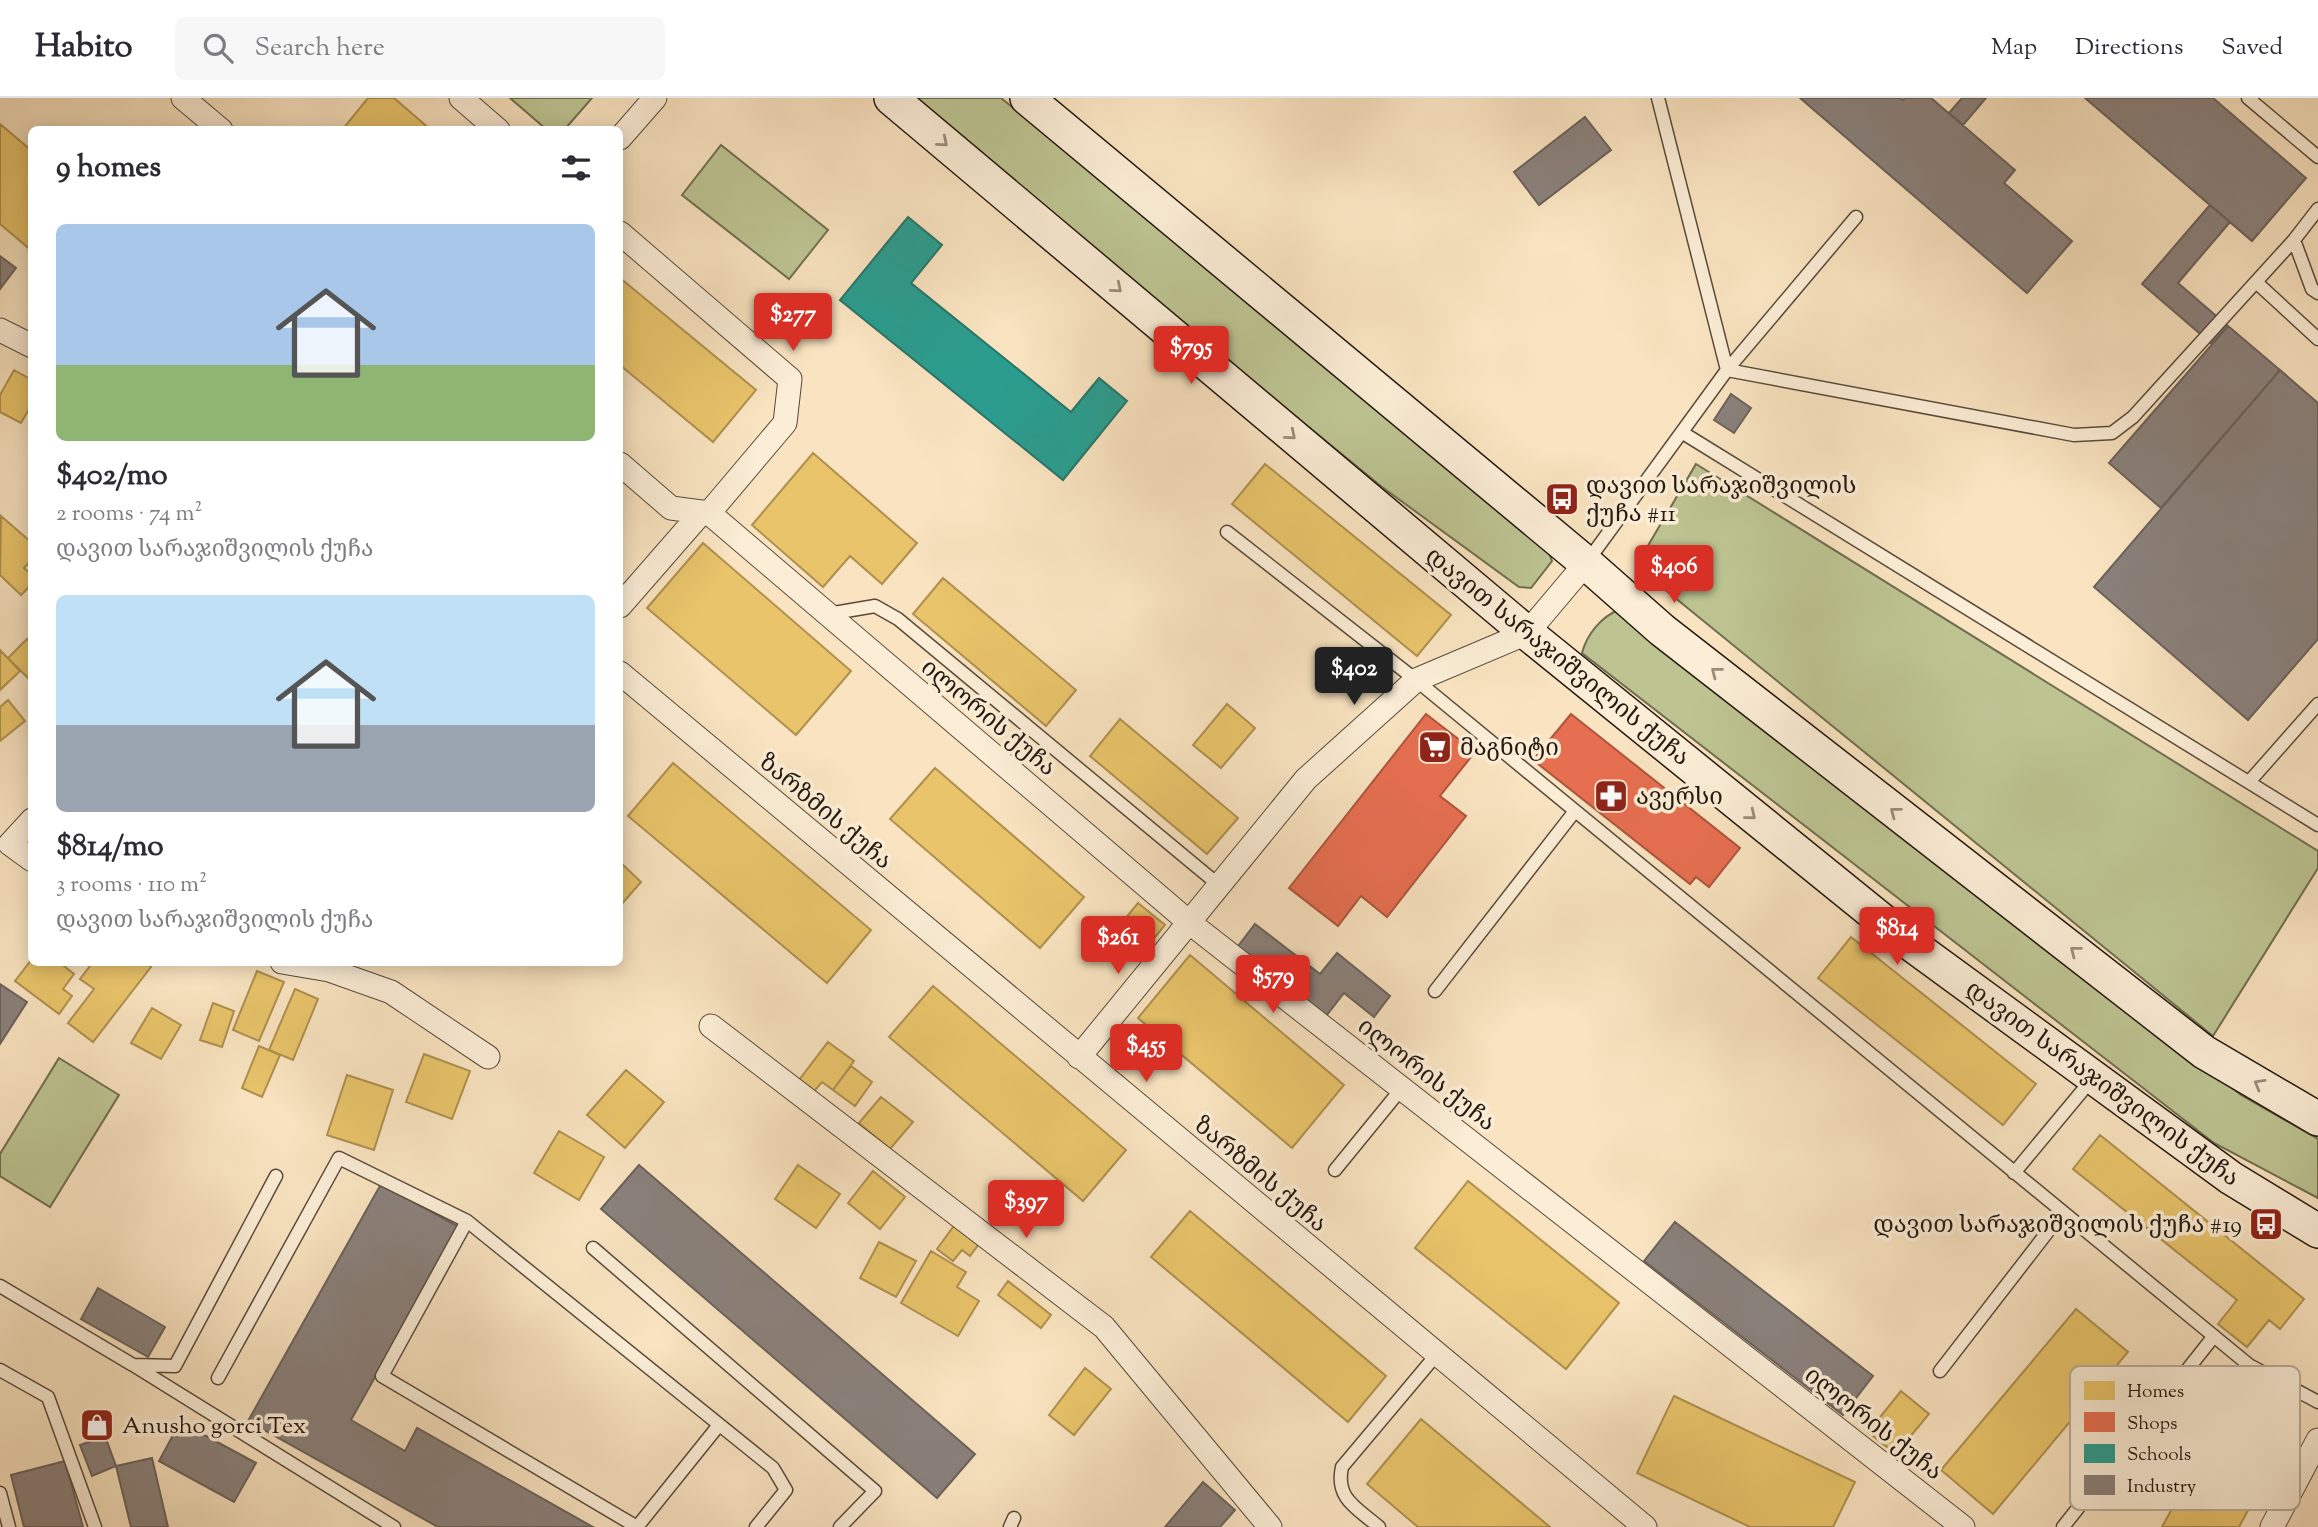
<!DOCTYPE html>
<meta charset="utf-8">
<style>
body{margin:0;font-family:"Sorts Mill Goudy","Noto Serif Georgian",serif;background:#f7f7f7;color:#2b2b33;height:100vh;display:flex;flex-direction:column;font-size:26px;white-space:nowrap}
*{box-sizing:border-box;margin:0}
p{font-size:23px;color:#7c7c81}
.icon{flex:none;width:38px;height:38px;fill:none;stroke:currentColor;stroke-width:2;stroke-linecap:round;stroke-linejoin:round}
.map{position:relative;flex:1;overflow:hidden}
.drawer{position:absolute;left:28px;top:28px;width:595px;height:840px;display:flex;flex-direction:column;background:#fff;border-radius:10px;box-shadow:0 4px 18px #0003}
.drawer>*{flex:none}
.price{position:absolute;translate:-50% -60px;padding:0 16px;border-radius:7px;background:#d93025;color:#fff;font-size:23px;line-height:46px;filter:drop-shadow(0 2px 4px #0008)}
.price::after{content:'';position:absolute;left:50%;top:42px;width:21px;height:16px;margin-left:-10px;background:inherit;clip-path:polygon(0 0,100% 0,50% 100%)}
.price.active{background:#222;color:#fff}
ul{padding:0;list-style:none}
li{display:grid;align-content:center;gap:14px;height:371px;padding:0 28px}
li span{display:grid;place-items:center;height:217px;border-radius:10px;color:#555}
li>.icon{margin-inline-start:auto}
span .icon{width:126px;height:126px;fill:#fffc;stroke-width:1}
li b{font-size:30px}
h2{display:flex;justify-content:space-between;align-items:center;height:84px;padding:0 28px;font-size:30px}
header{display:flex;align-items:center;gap:42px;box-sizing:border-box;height:98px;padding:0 35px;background:#fff;border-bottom:2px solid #e1e1e2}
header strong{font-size:33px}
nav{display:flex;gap:38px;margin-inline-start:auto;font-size:24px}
.search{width:490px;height:63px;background:#f7f7f7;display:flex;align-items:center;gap:18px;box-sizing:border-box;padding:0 24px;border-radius:10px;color:#7c7c81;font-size:26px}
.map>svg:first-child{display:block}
.green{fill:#bdc492;stroke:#706e50;stroke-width:2}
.homes{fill:#e9c46a;stroke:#ae904f;stroke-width:2}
.shops{fill:#e76f51;stroke:#ac553d;stroke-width:2}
.schools{fill:#2a9d8f;stroke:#287569;stroke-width:2}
.industry{fill:#8a817c;stroke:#6b625b;stroke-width:2}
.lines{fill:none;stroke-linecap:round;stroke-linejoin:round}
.lane-casing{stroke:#594b3b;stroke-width:15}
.street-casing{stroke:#594b3b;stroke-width:25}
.secondary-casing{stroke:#24180f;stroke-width:36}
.lane{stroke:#fbedd6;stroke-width:12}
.street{stroke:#fbedd6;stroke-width:23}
.secondary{stroke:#fbedd6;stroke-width:33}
.oneway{stroke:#9a8d7c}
.labels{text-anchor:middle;stroke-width:7;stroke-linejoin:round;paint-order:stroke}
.poi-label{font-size:24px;fill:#24180f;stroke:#fbedd6;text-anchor:start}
.street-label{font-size:24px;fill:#24180f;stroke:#fbedd6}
.key{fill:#fbedd6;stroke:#baad9a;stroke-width:2}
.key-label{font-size:19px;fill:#24180f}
</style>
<header>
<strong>Habito</strong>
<div class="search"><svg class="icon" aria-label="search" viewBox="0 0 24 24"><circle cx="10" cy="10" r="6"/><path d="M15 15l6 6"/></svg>Search here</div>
<nav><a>Map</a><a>Directions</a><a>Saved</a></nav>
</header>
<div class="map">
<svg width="2318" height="1429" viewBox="0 0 2318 1429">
<rect width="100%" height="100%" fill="#f9e3c0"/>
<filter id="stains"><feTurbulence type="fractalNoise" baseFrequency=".00286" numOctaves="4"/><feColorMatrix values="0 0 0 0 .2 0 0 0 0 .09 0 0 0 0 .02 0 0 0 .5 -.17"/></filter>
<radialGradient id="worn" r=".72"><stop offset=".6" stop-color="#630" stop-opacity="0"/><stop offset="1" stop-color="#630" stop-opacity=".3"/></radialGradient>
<!-- green -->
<path class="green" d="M510,0H592L565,31L547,32Z
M912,0H1001L1214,174L1547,450L1552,463L1531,490L1519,489L1382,389L1038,108Z
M721,47L828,132L789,181L682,97Z
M1696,366L2318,753V770L2213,938L1636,468Z
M1620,511L2241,997L2318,1041V1100L2214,1045L1582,555C1587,536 1601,519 1620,511Z
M59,960L119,997L50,1109L0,1078V1056Z"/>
<!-- homes -->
<path class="homes" d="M368,0H394L431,32H342Z
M0,26L32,53V153L0,126Z
M620,180L756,292L713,344L620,267Z
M14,272L32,282V306L21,325L0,314V297Z
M813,355L917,445L882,486L850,458L823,489L752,427Z
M1265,366L1451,517L1417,558L1232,406Z
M1,418L32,445V461L24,470L32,477V486L21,497L0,477Z
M703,445L851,573L796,637L647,510Z
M943,480L1076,592L1046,628L913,516Z
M27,541L32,546V584L8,560Z
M0,552L20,573L0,592Z
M8,602L25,623L0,643V609Z
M1227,606L1255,630L1221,670L1193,647Z
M1120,621L1238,720L1207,756L1090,658Z
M673,665L871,832L827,885L628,718Z
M935,670L1084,799L1040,850L890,721Z
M620,764L641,784L620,808Z
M1138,805L1165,827L1147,849L1120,827Z
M1851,839L2036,986L2003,1027L1818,880Z
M1190,857L1344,987L1292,1050L1138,920Z
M32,861V864H59L74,876L63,891L72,898L59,916L15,883Z
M93,864H145L151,869L93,944L68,925L94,891L80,881Z
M257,873L284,884L259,943L233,932Z
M933,888L1126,1052L1083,1103L889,939Z
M295,891L318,901L293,962L269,952Z
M213,905L234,913L222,949L200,942Z
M152,910L181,927L161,961L131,945Z
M828,944L854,963L833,992L822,984L811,997L796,986Z
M259,948L280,957L262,999L242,990Z
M424,956L470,973L452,1021L406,1004Z
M851,968L872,984L855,1008L833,992Z
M626,972L664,1004L625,1050L587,1017Z
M347,977L393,992L374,1052L327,1037Z
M881,999L913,1024L890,1051L859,1025Z
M559,1033L604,1059L579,1102L534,1075Z
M2100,1037L2304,1201L2280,1231L2269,1222L2247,1249L2218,1226L2237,1202L2073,1071Z
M798,1067L840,1096L816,1130L775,1101Z
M873,1073L905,1099L880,1131L848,1105Z
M1468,1083L1619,1205L1566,1271L1415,1150Z
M1190,1113L1386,1278L1348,1324L1151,1159Z
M956,1125L981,1143L970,1158L962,1152L953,1163L937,1151Z
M879,1144L916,1163L896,1199L860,1180Z
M931,1153L966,1174L957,1189L979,1203L958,1238L901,1205Z
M1008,1183L1051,1217L1041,1230L998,1197Z
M2076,1211L2128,1254L1993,1416L1941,1372Z
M1085,1270L1111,1291L1074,1337L1049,1317Z
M2237,1292L2296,1324L2239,1429H2162Z
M1901,1293L1929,1316L1896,1356L1868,1334Z
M1674,1298L1855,1384L1833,1429H1750L1637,1375Z
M1421,1321L1550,1429H1418L1367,1386Z"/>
<!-- shops -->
<path class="shops" d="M1426,616L1475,654L1440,698L1466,718L1387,819L1361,798L1338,828L1289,790Z
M1571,616L1740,750L1709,789L1696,779L1690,786L1533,662Z"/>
<!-- schools -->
<path class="schools" d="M908,119L942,147L911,185L1071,314L1099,280L1127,303L1063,382L840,202Z"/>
<!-- industry -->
<path class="industry" d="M1800,0H1900L1903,2L1905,0H1931L2015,72L2004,85L2072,143L2027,195Z
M1962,0H1986L1963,27L1949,15Z
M2085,0H2213L2306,80L2252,143Z
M1585,19L1611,52L1539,107L1514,74Z
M2210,107L2230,124L2178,185L2228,228L2212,246L2142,186Z
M0,158L16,170L0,191Z
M2228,228L2280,272L2161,410L2109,365Z
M2280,272L2318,305V541L2248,622L2094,489Z
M1731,296L1751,310L1734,335L1714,322Z
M1255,826L1320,876L1337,855L1390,898L1374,919L1344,895L1323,922L1235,852Z
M0,886L27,904L0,946Z
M639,1067L975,1356L937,1400L601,1111Z
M381,1086L459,1129L351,1322L405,1353L417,1330L593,1429H438L248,1323Z
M1675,1124L1873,1278L1843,1317L1644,1163Z
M98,1190L165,1229L148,1259L81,1221Z
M180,1324L256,1365L234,1404L159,1363Z
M105,1338L116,1368L92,1378L80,1347Z
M152,1360L168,1429H131L116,1368Z
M65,1363L83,1429H24L11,1377Z
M1203,1384L1235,1412L1220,1429H1165Z"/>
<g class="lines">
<!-- lane casing -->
<g class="lane-casing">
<path id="lane" d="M1658,0L1727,272L2074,337L2112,335L2133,319L2294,142L2318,111
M2248,0L2318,59
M2294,142L2312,191L2318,195
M2256,184L2318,241
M1683,335L2318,727
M1227,434L1416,582L2249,1267L2318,1304
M1587,464L1727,272L1856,119
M828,516L875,508L898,521L1220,788
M2249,684L2318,606
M1435,893L1575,713
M1335,1072L1402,990
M2014,1075L2093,980
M467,1123L382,1278L637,1429L719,1327
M593,1150L875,1393L840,1429
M0,1188L133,1267L175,1268L276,1078
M133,1267L394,1429
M0,1272L48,1299L95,1429
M1940,1273L2063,1114
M218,1280L339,1060L467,1123L773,1370L786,1392L756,1429
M0,1395L9,1429
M1010,1429L1014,1420
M1379,1429C1357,1410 1335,1401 1342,1369L1437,1256
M2063,1429L2214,1238"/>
</g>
<!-- street casing -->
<g class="street-casing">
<path id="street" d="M183,0L221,32
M461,0L498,32
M620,40L655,0
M620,135L790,281L785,325L709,415
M0,232L32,248
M620,366L671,410L709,415L1190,825L1963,1429
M620,508L702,414
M620,575L1645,1429
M32,722L10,746L32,762
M282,864L329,872L391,894L488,959
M711,928L1104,1229L1270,1429
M1079,959L1306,681L1416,582L1527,535L1586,465
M2272,1429L2318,1342"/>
</g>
<!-- secondary casing -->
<g class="secondary-casing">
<path id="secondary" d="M891,0L1527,535L1915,849L2231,1080L2318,1133
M1027,0L1586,465L1662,532L2204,954L2318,1021"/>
</g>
<!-- lane -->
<use href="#lane" class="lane"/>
<!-- street -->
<use href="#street" class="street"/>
<!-- secondary -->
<use href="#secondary" class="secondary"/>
</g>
<!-- one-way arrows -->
<defs><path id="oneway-chevron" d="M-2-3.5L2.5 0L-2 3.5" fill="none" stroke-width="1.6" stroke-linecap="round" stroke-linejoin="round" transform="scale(1.75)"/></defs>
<g class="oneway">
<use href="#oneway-chevron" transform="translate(943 44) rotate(40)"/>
<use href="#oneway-chevron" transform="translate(1117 190) rotate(40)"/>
<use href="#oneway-chevron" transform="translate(1291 337) rotate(40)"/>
<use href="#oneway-chevron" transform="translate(1716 574) rotate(-142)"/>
<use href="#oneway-chevron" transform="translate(1895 714) rotate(-142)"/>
<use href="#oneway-chevron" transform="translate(1751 717) rotate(39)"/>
<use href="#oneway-chevron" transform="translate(2075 853) rotate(-142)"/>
<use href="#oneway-chevron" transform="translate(2259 986) rotate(-150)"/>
</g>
<!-- icons -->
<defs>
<g id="bus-square" transform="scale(1.75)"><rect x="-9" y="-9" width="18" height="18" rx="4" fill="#8f2418" stroke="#fbedd6"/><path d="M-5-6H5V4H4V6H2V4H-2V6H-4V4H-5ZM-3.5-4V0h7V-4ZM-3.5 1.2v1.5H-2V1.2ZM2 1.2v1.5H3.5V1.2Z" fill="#fff"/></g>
<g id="supermarket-square" transform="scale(1.75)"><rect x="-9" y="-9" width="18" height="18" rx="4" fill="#8f2418" stroke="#fbedd6"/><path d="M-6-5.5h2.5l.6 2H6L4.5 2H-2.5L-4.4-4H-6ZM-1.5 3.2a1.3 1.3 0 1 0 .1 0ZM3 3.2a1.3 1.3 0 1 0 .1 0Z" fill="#fff"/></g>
<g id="pharmacy-square" transform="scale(1.75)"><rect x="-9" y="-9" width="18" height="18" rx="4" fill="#8f2418" stroke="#fbedd6"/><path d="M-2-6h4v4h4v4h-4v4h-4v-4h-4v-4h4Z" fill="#fff"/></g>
<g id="shop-square" transform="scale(1.75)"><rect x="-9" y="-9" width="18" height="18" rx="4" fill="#8f2418" stroke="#fbedd6"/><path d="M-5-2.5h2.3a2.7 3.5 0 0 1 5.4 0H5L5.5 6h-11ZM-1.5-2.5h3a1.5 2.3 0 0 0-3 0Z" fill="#fff"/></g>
</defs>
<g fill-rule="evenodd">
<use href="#bus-square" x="1562" y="401"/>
<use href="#supermarket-square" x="1435" y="649"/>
<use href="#pharmacy-square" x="1611" y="698"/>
<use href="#bus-square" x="2266" y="1126"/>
<use href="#shop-square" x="97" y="1327"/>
</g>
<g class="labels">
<!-- poi labels -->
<g class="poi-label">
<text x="1586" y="395">დავით სარაჯიშვილის<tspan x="1586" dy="28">ქუჩა #11</tspan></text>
<text x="1460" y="657">მაგნიტი</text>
<text x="1636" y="706">ავერსი</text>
<text x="2242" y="1134" text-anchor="end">დავით სარაჯიშვილის ქუჩა #19</text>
<text x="122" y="1335">Anusho gorci Tex</text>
</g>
<!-- street labels -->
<g class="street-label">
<text transform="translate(1558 558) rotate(39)" y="8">დავით სარაჯიშვილის ქუჩა</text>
<text transform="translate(989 619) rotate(40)" y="8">ილორის ქუჩა</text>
<text transform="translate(826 713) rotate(40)" y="8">ზარზმის ქუჩა</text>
<text transform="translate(1427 976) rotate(38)" y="8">ილორის ქუჩა</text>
<text transform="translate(2103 985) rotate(36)" y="8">დავით სარაჯიშვილის ქუჩა</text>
<text transform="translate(1261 1076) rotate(40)" y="8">ზარზმის ქუჩა</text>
<text transform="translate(1874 1325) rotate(38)" y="8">ილორის ქუჩა</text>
</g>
</g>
<!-- legend -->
<rect x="2070" y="1268" width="230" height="144" rx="10" class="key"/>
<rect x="2084" y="1283" width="31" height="19" fill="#e9c46a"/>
<rect x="2084" y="1314" width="31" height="20" fill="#e76f51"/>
<rect x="2084" y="1346" width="31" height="19" fill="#2a9d8f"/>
<rect x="2084" y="1377" width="31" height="20" fill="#8a817c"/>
<g class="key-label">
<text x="2127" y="1299">Homes</text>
<text x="2127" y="1331">Shops</text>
<text x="2127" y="1362">Schools</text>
<text x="2127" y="1394">Industry</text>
</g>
<rect width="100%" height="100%" filter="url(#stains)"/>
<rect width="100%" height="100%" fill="url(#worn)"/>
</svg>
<b class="price" style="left:793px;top:255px">$277</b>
<b class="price" style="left:1191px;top:288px">$795</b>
<b class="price" style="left:1674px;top:507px">$406</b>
<b class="price active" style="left:1354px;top:609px">$402</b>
<b class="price" style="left:1897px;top:869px">$814</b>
<b class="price" style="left:1118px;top:878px">$261</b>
<b class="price" style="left:1273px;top:917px">$579</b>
<b class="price" style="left:1146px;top:986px">$455</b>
<b class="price" style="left:1026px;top:1142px">$397</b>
<section class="drawer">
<h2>9 homes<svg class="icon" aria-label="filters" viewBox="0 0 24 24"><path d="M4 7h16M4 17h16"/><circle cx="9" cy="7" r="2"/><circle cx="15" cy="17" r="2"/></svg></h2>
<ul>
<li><span style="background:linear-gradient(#a9c7e8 65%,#8fb573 0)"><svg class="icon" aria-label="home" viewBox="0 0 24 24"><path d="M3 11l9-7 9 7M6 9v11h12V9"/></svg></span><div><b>$402/mo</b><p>2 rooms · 74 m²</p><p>დავით სარაჯიშვილის ქუჩა</p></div></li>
<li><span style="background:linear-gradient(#bfe0f5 60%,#9aa5b1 0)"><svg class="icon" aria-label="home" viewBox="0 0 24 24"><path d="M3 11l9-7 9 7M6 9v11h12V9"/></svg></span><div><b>$814/mo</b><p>3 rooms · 110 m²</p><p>დავით სარაჯიშვილის ქუჩა</p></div></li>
</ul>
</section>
</div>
